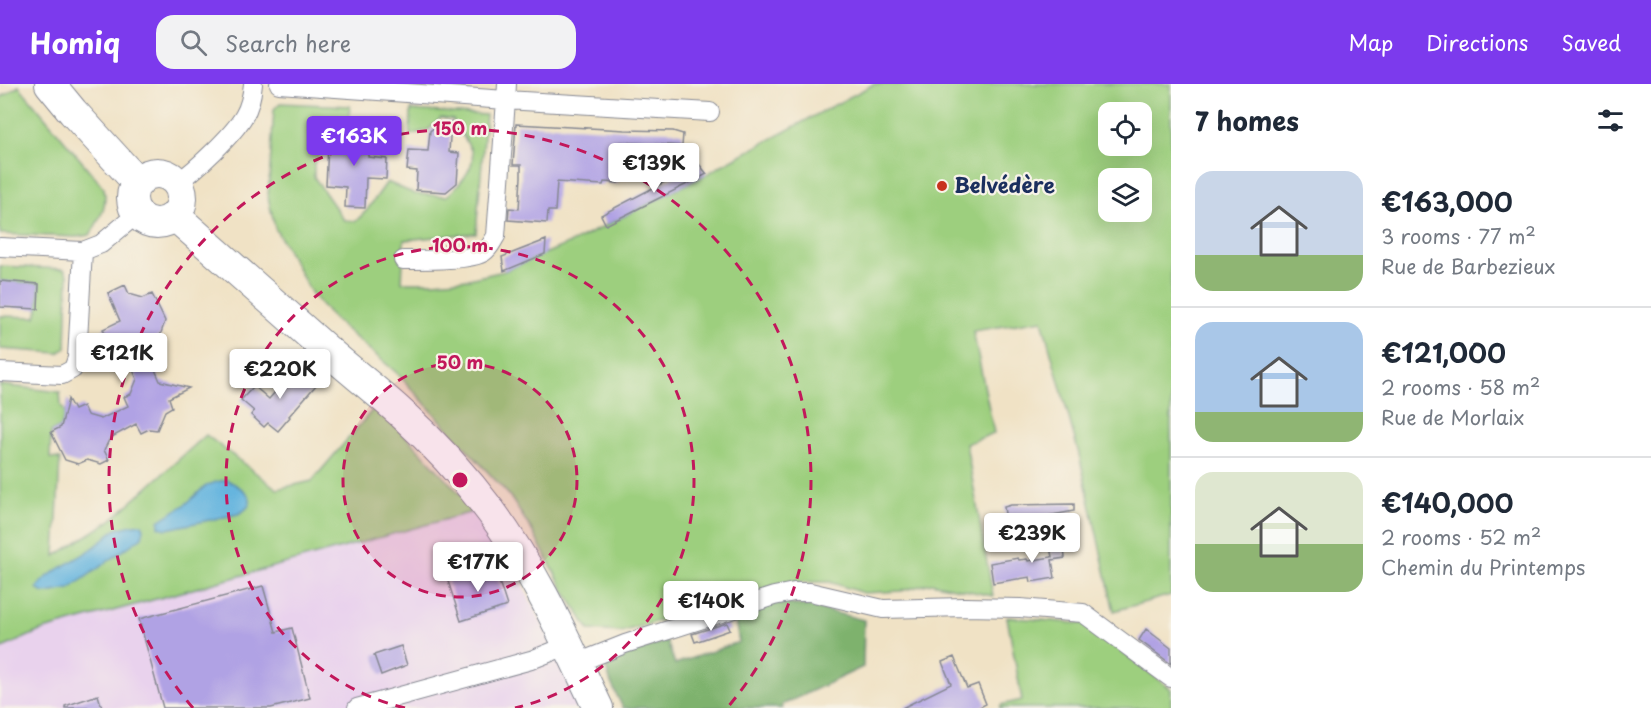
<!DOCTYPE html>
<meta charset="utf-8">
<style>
body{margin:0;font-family:"Playpen Sans",sans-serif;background:#f2f2f3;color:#1f2937;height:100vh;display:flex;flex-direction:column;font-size:22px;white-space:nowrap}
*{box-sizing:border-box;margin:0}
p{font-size:20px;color:#747a83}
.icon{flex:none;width:33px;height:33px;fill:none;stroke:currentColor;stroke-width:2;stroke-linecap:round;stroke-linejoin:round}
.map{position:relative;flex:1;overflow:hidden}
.drawer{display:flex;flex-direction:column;background:#fff;width:480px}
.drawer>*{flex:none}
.tools{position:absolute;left:1098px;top:18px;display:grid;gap:12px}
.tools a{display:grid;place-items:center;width:54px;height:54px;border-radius:12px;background:#fff;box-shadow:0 6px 24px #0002;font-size:30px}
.price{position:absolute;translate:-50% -51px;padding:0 14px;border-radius:6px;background:#fff;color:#222;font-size:20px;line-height:39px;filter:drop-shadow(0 2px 3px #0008)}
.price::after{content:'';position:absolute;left:50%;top:36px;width:18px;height:14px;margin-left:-9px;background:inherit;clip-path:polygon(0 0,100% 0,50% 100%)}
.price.active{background:#7c3aed;color:#fff}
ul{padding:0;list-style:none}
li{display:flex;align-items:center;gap:18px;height:150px;padding:0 24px}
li+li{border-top:2px solid #e0e1e3}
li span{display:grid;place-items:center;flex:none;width:168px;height:120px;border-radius:18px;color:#555}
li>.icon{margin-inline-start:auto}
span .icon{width:72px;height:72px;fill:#fffc;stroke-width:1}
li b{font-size:26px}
h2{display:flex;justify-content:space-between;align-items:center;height:72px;padding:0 24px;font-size:26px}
header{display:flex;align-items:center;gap:36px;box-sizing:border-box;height:84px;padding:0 30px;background:#7c3aed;color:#fff}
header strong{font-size:28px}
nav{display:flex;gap:33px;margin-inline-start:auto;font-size:21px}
.search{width:420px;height:54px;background:#f2f2f3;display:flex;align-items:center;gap:15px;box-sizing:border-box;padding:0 21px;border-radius:18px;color:#747a83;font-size:22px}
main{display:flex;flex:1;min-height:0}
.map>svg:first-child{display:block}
.built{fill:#e9d2ed}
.green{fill:#9dcf7e;stroke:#5c7f6e;stroke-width:1.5;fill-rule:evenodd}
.forest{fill:#7eb26d;stroke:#4c7066;stroke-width:1.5}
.water{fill:#63b4de;stroke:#3f729e;stroke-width:1.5}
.building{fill:#b0a2e4}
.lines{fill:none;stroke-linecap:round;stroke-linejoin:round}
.street-casing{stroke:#868892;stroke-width:20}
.primary-casing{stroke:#868892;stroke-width:32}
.street{stroke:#fff;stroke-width:18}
.primary{stroke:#fff;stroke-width:30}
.ring{fill:none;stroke:#c2185b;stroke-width:3;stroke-dasharray:10 8}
.poi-dot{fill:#c8321e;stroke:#f7f3e8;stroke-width:2}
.labels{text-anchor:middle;stroke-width:4.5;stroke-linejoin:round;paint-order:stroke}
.poi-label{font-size:21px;font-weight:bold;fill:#1b2f5e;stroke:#f7f3e8;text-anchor:start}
.centre{fill:#c2185b;stroke:#f7f3e8;stroke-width:3}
.ring-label{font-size:18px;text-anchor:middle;font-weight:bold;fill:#c2185b;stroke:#f7f3e8;stroke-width:4.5;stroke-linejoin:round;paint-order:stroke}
</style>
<header>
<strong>Homiq</strong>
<div class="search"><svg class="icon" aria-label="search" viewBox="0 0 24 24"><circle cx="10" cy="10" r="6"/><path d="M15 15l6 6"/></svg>Search here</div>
<nav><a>Map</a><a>Directions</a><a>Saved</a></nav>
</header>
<main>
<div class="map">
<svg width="1171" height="624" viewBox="0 0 1171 624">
<rect width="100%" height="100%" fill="#f7f3e8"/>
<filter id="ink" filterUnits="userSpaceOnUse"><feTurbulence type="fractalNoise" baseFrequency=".0167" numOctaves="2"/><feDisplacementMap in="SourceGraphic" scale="12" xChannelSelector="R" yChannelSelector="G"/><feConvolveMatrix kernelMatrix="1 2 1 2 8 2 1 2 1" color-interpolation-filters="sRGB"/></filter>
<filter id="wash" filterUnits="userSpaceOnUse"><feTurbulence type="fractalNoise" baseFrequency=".008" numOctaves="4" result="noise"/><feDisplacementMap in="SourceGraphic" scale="24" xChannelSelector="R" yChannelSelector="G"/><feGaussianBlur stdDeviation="1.35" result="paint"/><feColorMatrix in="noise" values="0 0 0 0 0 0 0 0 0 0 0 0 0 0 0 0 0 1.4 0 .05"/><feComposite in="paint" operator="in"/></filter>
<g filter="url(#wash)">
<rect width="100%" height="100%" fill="#f0e2c5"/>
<!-- built -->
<path class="built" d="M476,427L509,475L585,624H0V565L40,547Z"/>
<!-- green -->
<path class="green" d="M874,0H1171V511L1114,527L1079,370L1042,236L973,247L994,349L966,360L993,512L931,499L901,507L863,509L830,498H791L621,548L589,546L564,506L531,445L509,411L398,290L335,236L312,210L275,144L268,113L274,25L280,19L350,22L347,51L336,58H326L314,80V93L344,136L356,137L367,126L387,98L415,110L447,112C458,102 478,82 471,66C466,56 459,46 453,36L441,34L428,46L410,51L411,26L486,31L476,149L404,156L402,198H434L469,195L504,187L575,157L707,90L722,81ZM1108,28H1142V62H1108ZM1108,94H1142V128H1108Z
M19,2L104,104C108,124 99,135 90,151L76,153L0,150V14Z
M0,182L64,185L68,191L66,264L58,269L0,265V232L36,233L38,225L39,200L0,197Z
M0,301L60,308L61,321L65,329L61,343L51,348L50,374L60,375L55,472L110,437L206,351L277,405L312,397L375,323L403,349L476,427L40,547L0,565Z
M1007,533L1085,540L1171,605V624H1000L1001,621L1022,616Z"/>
<!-- forest -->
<path class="forest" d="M775,519L808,522L864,536L863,583L782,621L783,624H623L611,599L604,577L667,557L675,580L739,558L734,531Z"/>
<!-- water -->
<path class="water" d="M227,396C243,404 264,417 238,430L167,445L159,443V437C168,430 180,425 187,419C205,404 202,400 227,396Z
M142,440L144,445L142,453L69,505L47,509L41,508L37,504C46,488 82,474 97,461C103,457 108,450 115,446C124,442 132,441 142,440Z"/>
<g id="blocks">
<!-- building -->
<path class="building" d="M441,38H451L449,68L459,69L457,99L446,108L416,106L417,87L407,86L409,66L428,67L430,47Z
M516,40L625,46L673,47L683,50L682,62L620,58L618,99L604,98L603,101L557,98L555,127H548L547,139L508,136L509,124L519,125L521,93V81H513Z
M350,41L369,43L368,73L387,75L386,95L366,94L365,124L345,123L346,103L326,101L328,62H348Z
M699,80L707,90L606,141L601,131Z
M546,156L545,170L504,187L502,173Z
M0,197L39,200L38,225L0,223Z
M125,201L129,210L143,214L152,210L165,237L160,252L152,255L148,269L160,297L189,304L169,314L172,323L165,327L157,346L149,345L141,349L136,340L110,354L104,366L109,376L101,380L87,376L78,380L65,376L51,348L61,343L68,315L74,326L83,322L87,331L101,335L128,322L124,313L131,310L137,295L121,259L111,264L103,245L120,237L108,209Z
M297,283L317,300L289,332L290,333L278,347L268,339L264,343L251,331L254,327L241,316L254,302L269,315Z
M1074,420V427L1020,437L1022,447L1008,449L1004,423L1011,421Z
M1071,450L1073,462L1064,464L1065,474L1052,476L1055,494L1031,498L1030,493L993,499L990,479L1018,474L1019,476L1027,475L1028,477L1052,473L1048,453Z
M494,482L507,522L461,537L448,497Z
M263,502L276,548L292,544L310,614L271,624H163L139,535Z
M727,539L730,546L695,558L692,550Z
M1146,545L1171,564V580L1139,556Z
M401,562L407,581L381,591L374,571Z
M954,573L967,604L978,600L986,620L978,624H902L951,600L942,578Z
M98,611L102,624H65V622Z"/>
</g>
</g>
<g filter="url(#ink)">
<use href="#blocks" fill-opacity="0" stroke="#868892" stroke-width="1.5"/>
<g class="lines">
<!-- street casing -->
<g class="street-casing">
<path id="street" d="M279,0L506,16L507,0
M177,99C196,86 233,51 244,32C250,22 252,11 253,0
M0,163L83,167L101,160L137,130
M403,176C420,176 471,177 484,168C490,164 492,158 496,152L506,16L710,28
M0,288L62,291L73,285L77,274L83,167
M577,579L625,560L774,512L794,508H810L883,525L964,523L1020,524L1083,529L1171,594
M357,624L531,576L569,561"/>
</g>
<!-- primary casing -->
<g class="primary-casing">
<path id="primary" d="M50,0L73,28L138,99
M132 114a25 25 0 1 1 50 0a25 25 0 1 1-50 0Z
M175,132C226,177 277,222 328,267C352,288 377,307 401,329C434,359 465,393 492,429C536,489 566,557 598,624"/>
</g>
<!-- street -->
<use href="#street" class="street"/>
<!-- primary -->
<use href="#primary" class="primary"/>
</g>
</g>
<!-- distance rings -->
<circle cx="460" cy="396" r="117" fill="#c2185b" fill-opacity=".12"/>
<g class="ring">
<circle cx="460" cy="396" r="117"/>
<path d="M405 624A234 234 0 1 1 515 624"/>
<path d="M193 624A351 351 0 1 1 727 624"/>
</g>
<!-- markers -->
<circle class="poi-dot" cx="942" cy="102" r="6"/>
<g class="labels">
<!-- poi labels -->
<g class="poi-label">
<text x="954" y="109">Belvédère</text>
</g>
</g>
<circle cx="460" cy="396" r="9" class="centre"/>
<g class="ring-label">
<text x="460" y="51">150 m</text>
<text x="460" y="168">100 m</text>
<text x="460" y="285">50 m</text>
</g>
</svg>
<div class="tools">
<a><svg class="icon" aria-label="locate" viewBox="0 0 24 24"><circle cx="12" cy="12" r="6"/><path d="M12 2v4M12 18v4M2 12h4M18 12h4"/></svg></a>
<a><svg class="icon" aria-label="layers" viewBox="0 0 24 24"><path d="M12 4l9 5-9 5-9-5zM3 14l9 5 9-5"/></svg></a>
</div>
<b class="price active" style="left:354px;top:83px">€163K</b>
<b class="price" style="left:654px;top:110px">€139K</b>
<b class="price" style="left:122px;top:300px">€121K</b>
<b class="price" style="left:280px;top:316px">€220K</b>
<b class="price" style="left:1032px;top:480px">€239K</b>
<b class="price" style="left:478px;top:509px">€177K</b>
<b class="price" style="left:711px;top:548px">€140K</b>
</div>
<section class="drawer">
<h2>7 homes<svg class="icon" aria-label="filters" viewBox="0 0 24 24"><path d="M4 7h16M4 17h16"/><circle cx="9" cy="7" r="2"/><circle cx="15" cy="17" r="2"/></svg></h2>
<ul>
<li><span style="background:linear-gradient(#c9d6e8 70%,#8fb573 0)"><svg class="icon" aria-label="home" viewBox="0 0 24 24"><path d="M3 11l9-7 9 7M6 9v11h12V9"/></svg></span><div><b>€163,000</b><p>3 rooms · 77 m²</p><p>Rue de Barbezieux</p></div></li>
<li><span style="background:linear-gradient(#a9c7e8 75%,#8fb573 0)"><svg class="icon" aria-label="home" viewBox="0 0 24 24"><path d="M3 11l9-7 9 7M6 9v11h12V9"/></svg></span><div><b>€121,000</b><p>2 rooms · 58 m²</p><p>Rue de Morlaix</p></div></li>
<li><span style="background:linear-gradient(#dfe7d0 60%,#8fb573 0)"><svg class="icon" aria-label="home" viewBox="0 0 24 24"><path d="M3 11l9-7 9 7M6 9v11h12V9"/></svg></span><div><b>€140,000</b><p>2 rooms · 52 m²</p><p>Chemin du Printemps</p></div></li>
</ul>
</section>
</main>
